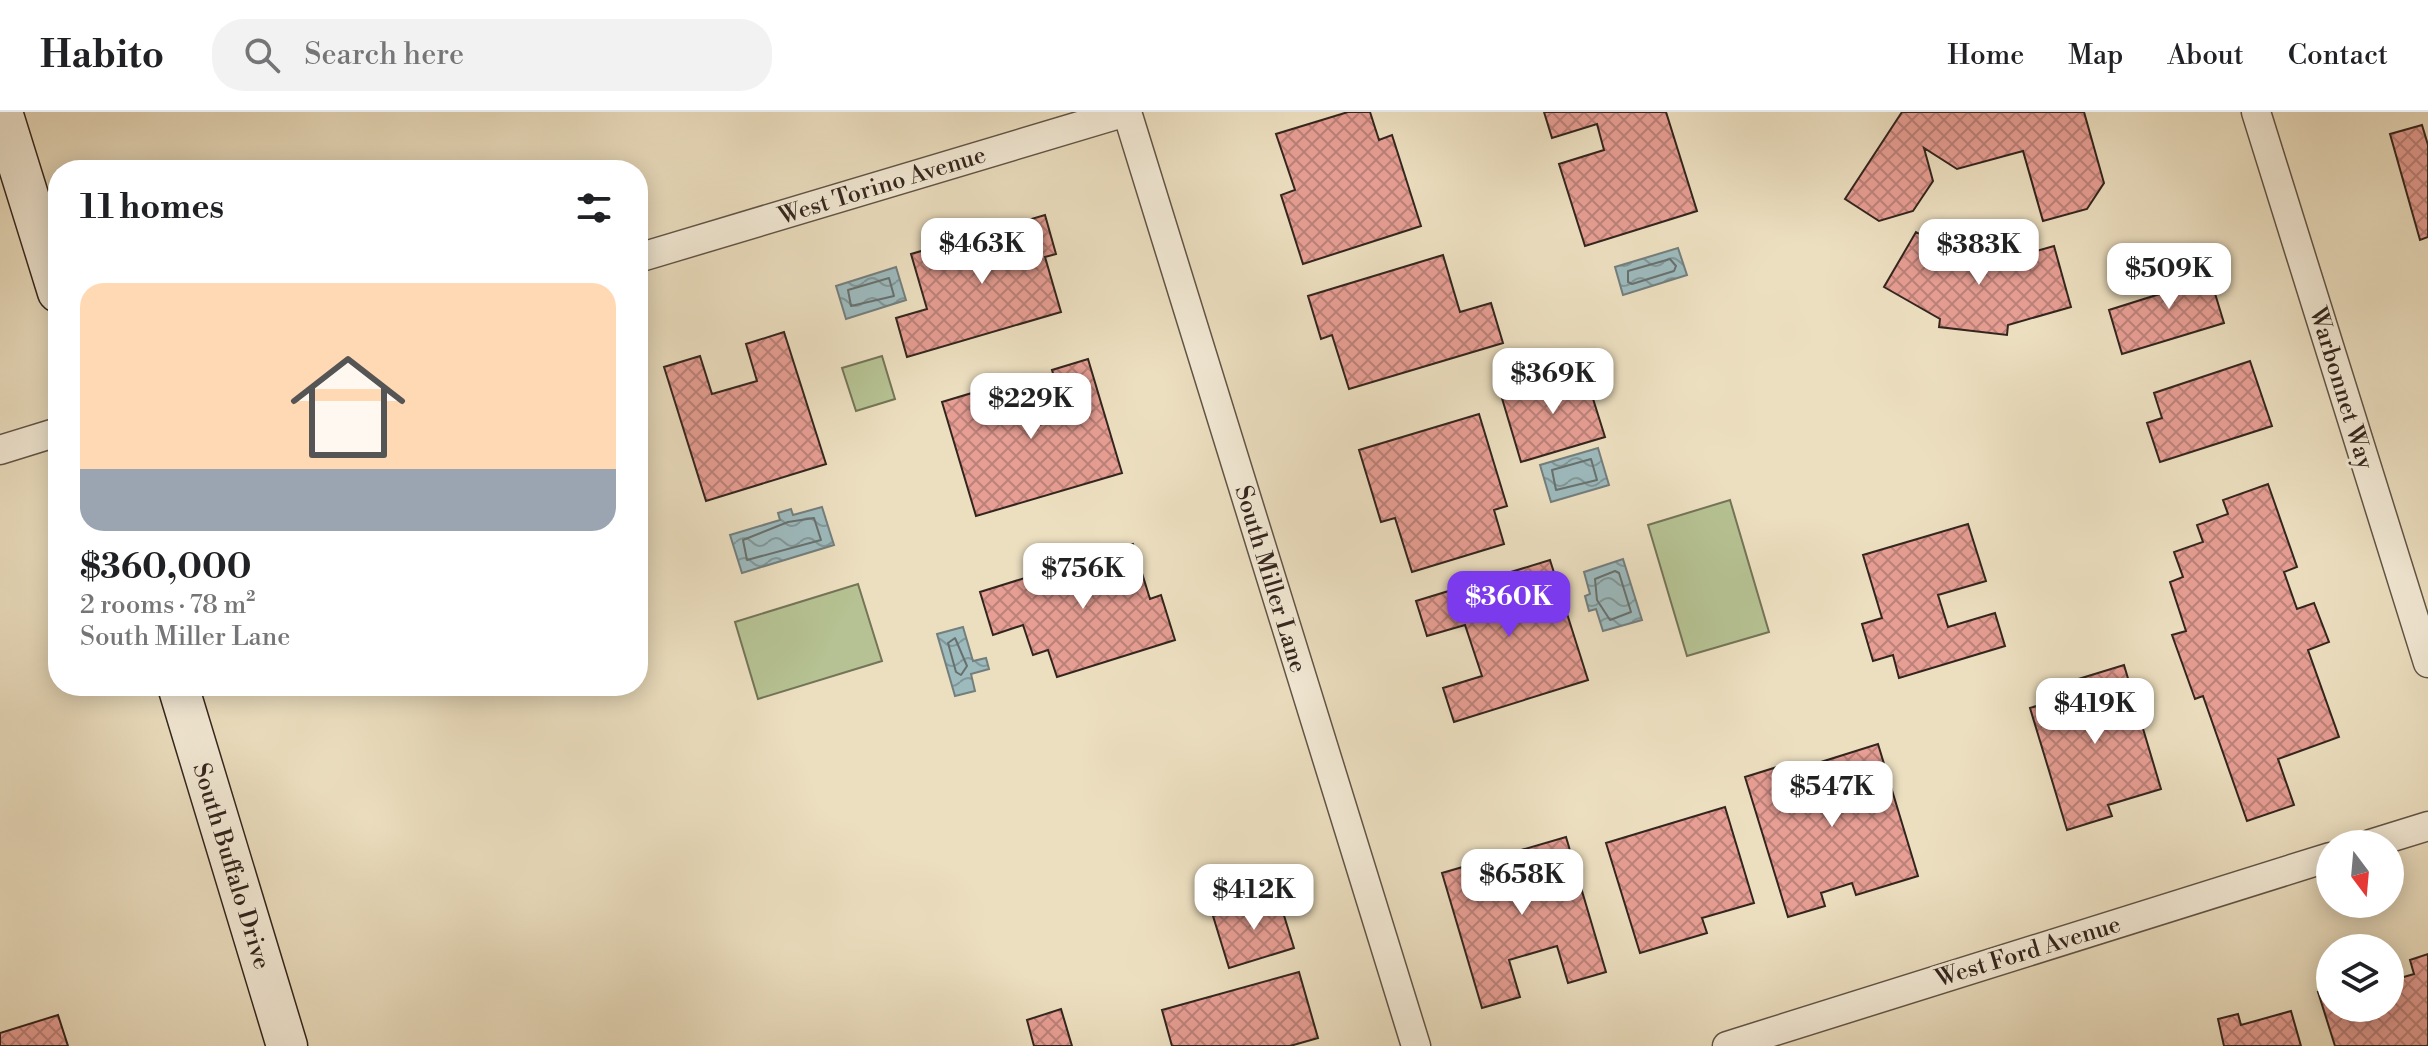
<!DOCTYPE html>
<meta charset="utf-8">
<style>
body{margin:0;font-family:"Libre Bodoni",serif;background:#f2f2f2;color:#202124;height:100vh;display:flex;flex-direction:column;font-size:30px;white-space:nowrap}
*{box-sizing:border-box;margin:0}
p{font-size:26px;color:#757577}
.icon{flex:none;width:44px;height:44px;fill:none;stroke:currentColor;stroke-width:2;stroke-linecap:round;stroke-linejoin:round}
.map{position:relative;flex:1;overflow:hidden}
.panel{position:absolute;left:48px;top:48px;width:600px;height:536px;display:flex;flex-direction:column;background:#fff;border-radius:32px;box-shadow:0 4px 20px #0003}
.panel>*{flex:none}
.needle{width:52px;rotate:164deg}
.fabs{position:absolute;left:2316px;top:718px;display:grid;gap:16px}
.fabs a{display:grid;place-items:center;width:88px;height:88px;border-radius:50%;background:#fff;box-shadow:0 4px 20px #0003;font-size:40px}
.price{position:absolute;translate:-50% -68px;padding:0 18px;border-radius:16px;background:#fff;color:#222;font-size:26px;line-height:52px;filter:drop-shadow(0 2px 4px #0008)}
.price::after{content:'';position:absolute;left:50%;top:48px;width:24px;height:18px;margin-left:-12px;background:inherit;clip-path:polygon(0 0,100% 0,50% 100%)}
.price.on{background:#7c3aed;color:#fff}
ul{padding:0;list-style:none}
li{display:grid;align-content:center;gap:16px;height:424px;padding:0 32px}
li+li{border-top:2px solid #e0e0e0}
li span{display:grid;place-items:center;height:248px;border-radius:24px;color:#555}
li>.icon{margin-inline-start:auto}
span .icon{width:144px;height:144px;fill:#fffc;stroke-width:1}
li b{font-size:34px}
h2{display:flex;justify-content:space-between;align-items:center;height:96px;padding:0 32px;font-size:34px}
header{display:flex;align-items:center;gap:48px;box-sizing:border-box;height:112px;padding:0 40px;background:#fff;border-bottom:2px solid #e0e0e0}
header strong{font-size:38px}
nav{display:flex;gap:44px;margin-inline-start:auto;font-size:28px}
.search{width:560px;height:72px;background:#f2f2f2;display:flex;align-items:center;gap:20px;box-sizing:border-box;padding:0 28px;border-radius:32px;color:#757577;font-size:30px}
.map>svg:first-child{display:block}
.pitch{fill:#b6c293;stroke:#747458;stroke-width:2}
.water{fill:url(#water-waves);stroke:#737e7d;stroke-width:2}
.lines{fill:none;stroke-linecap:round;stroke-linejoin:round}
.shore{stroke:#68706e;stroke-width:2}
.building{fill:url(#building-cross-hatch);stroke:#33251e;stroke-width:2}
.minor-casing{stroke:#615446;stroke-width:31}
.secondary-casing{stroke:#33251e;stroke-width:43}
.minor{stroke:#f3ead6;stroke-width:28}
.secondary{stroke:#f3ead6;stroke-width:40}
.labels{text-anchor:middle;stroke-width:6;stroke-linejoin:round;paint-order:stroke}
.street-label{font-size:24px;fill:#33251e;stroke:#f3ead6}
</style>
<header>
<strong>Habito</strong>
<div class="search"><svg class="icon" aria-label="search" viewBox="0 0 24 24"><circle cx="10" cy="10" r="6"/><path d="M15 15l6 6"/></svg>Search here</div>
<nav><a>Home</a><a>Map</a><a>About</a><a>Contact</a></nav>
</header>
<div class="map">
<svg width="2428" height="934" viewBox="0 0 2428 934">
<defs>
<pattern id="water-waves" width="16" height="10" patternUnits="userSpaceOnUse" patternTransform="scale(2)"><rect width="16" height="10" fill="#9dbabd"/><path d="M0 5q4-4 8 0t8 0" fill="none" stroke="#819799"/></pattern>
<pattern id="building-cross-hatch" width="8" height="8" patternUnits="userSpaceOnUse" patternTransform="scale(2)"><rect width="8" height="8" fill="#e79e94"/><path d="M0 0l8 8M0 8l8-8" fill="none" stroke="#bc8178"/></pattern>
</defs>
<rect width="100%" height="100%" fill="#ecdfc0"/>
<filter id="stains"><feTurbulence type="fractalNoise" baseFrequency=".0025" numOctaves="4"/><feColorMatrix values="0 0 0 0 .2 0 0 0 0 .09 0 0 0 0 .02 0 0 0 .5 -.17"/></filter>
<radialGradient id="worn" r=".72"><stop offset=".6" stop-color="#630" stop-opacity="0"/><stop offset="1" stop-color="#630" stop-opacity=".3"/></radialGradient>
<!-- pitch -->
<path class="pitch" d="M882,244L895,287L856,299L842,256Z
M1730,388L1769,520L1687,544L1648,413Z
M858,472L882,549L758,587L735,510Z"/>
<!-- water -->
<path class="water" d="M1678,136L1687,163L1623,183L1615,155Z
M896,155L906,188L846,207L836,174Z
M1598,336L1609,373L1551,390L1540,353Z
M822,395L834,433L742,461L730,423L780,408L778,401L791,397L793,403Z
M1623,447L1642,508L1603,519L1596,497L1589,499L1585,484L1590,482L1584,460Z
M963,515L973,549L986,546L989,557L971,562L975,579L955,584L937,522Z"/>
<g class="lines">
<!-- shore -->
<path class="shore" d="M1670,147L1676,154L1674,159L1632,172L1628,170V159Z
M889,166L894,184L851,194L848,178Z
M1591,347L1597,368L1556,378L1552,358Z
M814,406L821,428L747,448L743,428L788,410Z
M1615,459L1619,461L1631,500L1610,508L1597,488L1595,467Z
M955,526L967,554L961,563L956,560L948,531Z"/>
</g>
<!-- building -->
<path class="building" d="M1348,0H1370L1379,28L1392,23L1421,114L1303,152L1281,83L1295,78L1276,22Z
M1544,0H1666L1697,99L1585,134L1559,52L1604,38L1597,12L1552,26Z
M1902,0H2084L2104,71L2087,97L2043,109L2023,39L1957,57L1924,36L1933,69L1913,99L1879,109L1845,87Z
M2422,13L2428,33V125L2420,128L2390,22Z
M1045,103L1056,142L1045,145L1061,200L907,245L896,206L927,197L911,142Z
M1916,120L1961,145L2005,148L2054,134L2071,195L2008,213L2007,223L1939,215L1940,207L1884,175Z
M1443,143L1460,200L1491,191L1503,231L1349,277L1332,223L1321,227L1308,184Z
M2206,152L2224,211L2122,242L2109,198L2166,180L2162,165Z
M784,220L826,352L706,389L664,255L700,244L712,282L757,269L746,232Z
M1088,247L1122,361L976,404L942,290L1025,265L1039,313L1066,305L1052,258Z
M2250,249L2272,314L2160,350L2147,311L2162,306L2154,281Z
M1584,258L1605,325L1521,350L1501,283Z
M1479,302L1507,394L1494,398L1504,432L1412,460L1395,406L1381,410L1359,338Z
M2268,372L2297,455L2284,460L2297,497L2314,491L2329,530L2308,538L2339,625L2278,647L2294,693L2247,709L2203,584L2195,587L2172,523L2186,519L2170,470L2183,465L2174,440L2203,430L2197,413L2228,402L2223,388Z
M1968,412L1986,469L1938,483L1948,515L1995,501L2005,534L1899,566L1893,543L1873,549L1862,512L1882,506L1863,443Z
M1133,432L1150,487L1161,483L1175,528L1057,565L1048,538L1033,543L1023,513L993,523L980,480Z
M1550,448L1588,568L1454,610L1443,576L1482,564L1465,513L1427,524L1416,489Z
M2124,553L2161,677L2108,693L2112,704L2067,718L2030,596L2053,589L2049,576Z
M1878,632L1918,764L1856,783L1852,771L1821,781L1825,794L1788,805L1745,665L1787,652L1792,668L1824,658L1821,650Z
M1725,695L1754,791L1702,806L1707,821L1640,841L1606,731Z
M1566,725L1606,860L1568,871L1557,834L1509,848L1520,885L1482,896L1442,761Z
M1278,784L1294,836L1229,856L1213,804Z
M2428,842V934H2335L2318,880L2330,876V896H2390V869L2414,862L2410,848Z
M1299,860L1318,926L1290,934H1172L1162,898Z
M1061,897L1072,934H1034L1027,908Z
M2291,899L2301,934H2224L2218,907L2238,902L2241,913Z
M58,903L68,934H0V921Z"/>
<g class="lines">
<!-- minor casing -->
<g class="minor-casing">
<path id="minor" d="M1127,0L1416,934
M2256,0L2428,551
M638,146L1126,0
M0,338L58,320
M2370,732L2428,714
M1727,934L2330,745"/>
</g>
<!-- secondary casing -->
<g class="secondary-casing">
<path id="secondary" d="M2,0L58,180
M178,574L287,934"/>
</g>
<!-- minor -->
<use href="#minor" class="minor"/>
<!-- secondary -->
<use href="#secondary" class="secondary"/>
</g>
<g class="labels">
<!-- street labels -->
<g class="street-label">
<text transform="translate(882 73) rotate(-17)" y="8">West Torino Avenue</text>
<text transform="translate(2342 276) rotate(73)" y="8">Warbonnet Way</text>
<text transform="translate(1271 467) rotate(73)" y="8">South Miller Lane</text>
<text transform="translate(232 754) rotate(73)" y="8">South Buffalo Drive</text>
<text transform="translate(2028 839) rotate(-17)" y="8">West Ford Avenue</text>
</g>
</g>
<rect width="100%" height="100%" filter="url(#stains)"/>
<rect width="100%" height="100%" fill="url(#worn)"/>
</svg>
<div class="fabs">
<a><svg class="needle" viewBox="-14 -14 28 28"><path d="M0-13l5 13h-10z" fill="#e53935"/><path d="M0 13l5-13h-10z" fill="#757577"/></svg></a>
<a><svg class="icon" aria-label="layers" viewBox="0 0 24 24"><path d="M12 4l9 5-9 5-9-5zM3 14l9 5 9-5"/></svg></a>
</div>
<b class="price" style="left:982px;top:174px">$463K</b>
<b class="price" style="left:1979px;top:175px">$383K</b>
<b class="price" style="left:2169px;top:199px">$509K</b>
<b class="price" style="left:1553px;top:304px">$369K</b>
<b class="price" style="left:1031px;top:329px">$229K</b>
<b class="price" style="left:1083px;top:499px">$756K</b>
<b class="price on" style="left:1509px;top:527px">$360K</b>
<b class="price" style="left:2095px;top:634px">$419K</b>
<b class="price" style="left:1832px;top:717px">$547K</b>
<b class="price" style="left:1522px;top:805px">$658K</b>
<b class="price" style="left:1254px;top:820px">$412K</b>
<section class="panel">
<h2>11 homes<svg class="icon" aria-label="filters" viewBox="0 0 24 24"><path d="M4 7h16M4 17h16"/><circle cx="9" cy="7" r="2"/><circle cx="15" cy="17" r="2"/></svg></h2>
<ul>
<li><span style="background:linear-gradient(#ffd9b3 75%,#9aa5b1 0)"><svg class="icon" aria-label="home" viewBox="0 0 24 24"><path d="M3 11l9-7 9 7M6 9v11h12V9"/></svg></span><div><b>$360,000</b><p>2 rooms · 78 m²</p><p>South Miller Lane</p></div></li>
</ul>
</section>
</div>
